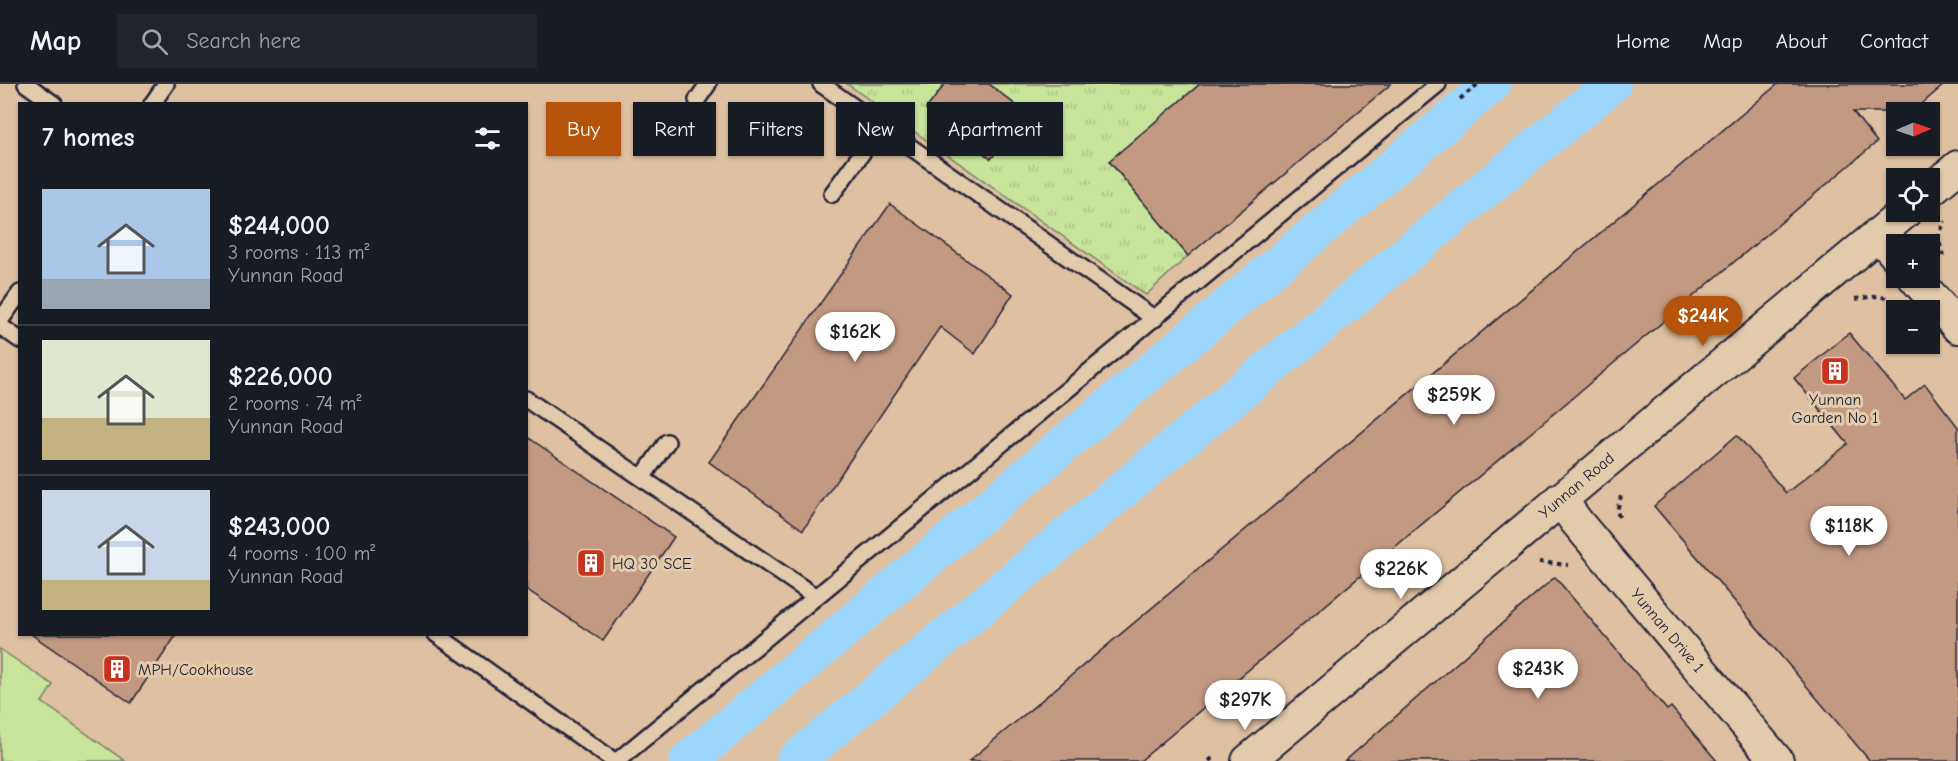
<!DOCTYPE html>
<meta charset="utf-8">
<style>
body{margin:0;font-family:"Comic Neue",sans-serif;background:#20242c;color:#f1f3f6;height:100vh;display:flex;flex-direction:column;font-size:22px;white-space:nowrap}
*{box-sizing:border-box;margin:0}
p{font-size:20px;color:#9ea1a6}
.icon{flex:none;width:33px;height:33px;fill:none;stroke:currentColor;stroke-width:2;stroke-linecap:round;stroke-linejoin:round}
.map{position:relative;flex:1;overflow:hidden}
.details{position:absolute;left:18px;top:18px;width:510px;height:534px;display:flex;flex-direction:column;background:#171b24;border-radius:0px;box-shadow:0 2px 4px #0004}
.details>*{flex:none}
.top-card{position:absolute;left:546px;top:18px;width:570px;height:54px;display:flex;gap:12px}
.needle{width:39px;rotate:88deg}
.controls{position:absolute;left:1886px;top:18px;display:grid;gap:12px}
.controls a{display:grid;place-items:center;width:54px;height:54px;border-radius:0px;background:#171b24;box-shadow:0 2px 4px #0004;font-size:30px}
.price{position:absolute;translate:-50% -51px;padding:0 14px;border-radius:21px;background:#fff;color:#222;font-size:20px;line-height:39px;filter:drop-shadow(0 2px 3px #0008)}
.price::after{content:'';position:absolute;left:50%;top:36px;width:18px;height:14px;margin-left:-9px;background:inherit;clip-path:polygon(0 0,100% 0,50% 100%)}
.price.on{background:#b45309;color:#fff}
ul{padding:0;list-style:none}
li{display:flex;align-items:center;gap:18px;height:150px;padding:0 24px}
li+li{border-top:2px solid #363941}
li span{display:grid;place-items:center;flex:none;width:168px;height:120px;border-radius:0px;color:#555}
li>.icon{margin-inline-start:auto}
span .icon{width:72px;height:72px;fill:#fffc;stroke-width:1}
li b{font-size:26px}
h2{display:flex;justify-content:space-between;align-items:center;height:72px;padding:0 24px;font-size:26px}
.pill{padding:0 21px;border-radius:0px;background:#171b24;box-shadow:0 2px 4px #0004;font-size:21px;line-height:54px}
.pill.on{background:#b45309;color:#fff}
header{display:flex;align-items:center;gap:36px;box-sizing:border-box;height:84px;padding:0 30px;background:#171b24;border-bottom:2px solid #363941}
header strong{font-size:28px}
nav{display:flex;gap:33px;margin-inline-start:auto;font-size:21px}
.search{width:420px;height:54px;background:#20242c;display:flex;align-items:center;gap:15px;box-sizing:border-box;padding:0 21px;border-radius:0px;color:#9ea1a6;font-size:22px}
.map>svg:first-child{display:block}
.grass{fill:url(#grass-tufts);stroke:#75826a;stroke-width:1.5}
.pitch{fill:#c8e39a;stroke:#75826a;stroke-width:1.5}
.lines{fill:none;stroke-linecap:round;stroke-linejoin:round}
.canal{stroke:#9cd6fc;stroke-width:38}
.building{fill:#c39982;stroke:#22223b;stroke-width:1.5}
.service-casing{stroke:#22223b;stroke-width:20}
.minor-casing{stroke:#22223b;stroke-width:36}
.path{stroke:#22223b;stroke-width:4;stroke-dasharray:4.5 4.5;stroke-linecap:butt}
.service{stroke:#e2cbab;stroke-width:15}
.minor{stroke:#e2cbab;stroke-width:32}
.labels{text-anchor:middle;stroke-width:6;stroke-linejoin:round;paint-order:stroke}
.poi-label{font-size:16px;fill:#22223b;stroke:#e2cbab;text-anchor:start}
.street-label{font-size:16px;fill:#22223b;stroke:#e2cbab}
</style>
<header>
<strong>Map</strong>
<div class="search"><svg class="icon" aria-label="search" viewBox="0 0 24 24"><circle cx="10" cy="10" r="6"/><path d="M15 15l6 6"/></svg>Search here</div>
<nav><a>Home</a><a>Map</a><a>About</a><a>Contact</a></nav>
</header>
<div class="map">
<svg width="1958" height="677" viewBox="0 0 1958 677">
<defs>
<pattern id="grass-tufts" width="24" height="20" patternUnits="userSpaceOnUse" patternTransform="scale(1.5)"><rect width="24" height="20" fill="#c8e39a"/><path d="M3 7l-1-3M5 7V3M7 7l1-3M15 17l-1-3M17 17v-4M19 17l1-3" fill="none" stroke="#acc286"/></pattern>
</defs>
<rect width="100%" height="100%" fill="#dfc1a2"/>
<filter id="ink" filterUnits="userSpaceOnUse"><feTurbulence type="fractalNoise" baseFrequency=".0167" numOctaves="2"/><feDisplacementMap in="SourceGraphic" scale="12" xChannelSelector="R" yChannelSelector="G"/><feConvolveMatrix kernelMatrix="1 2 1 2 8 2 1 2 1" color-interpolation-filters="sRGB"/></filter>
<g filter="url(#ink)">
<!-- grass -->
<path class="grass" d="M847,0H1200L1109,77L1188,172L1146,211Z"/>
<!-- pitch -->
<path class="pitch" d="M0,565L53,601L42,618L125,677H0Z"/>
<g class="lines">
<!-- canal -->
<path class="canal" d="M688,677L1492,0
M795,677L1612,0"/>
</g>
<!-- building -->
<path class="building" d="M945,0H989L1026,29L991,75L926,25Z
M1200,0H1391L1188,172L1109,77Z
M1778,0H1945L1912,28H1853L1877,58L1140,677H969Z
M890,120L1013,210L975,270L940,243L803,446L709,378Z
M1849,249L1905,316L1925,300L1958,343V677H1870L1654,422L1737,351L1786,409L1848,360L1794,294Z
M526,352L674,453L603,557L526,505Z
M1555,493L1667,626L1671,623L1717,677H1345Z
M31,550H177L131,619Z"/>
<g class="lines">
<!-- service casing -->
<g class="service-casing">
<path id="service" d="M26,0L54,20
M821,0L1155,235
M697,16L708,0
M152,20L166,0
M832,110L881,43
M0,237L20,209
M0,242L20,256
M526,315L816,513
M642,394L667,358
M436,550L614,677
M617,677L1438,0"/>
</g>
<!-- minor casing -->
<g class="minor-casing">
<path id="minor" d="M1929,107L1958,83
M1878,150L1896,171
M1915,194L1958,243
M1560,415L1576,437L1777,677
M1248,677L1905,128"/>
</g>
<!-- path -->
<path class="path" d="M1460,15L1478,0
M1943,172L1938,153L1945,137
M1855,215L1878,212L1886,214
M1619,433L1617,427L1621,412
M1539,478L1568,481
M1209,677L1215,672"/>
<!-- service -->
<use href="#service" class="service"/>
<!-- minor -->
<use href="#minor" class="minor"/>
</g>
</g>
<!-- icons -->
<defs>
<g id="building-square" transform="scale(1.5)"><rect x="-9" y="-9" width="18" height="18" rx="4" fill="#c8321e" stroke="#e2cbab"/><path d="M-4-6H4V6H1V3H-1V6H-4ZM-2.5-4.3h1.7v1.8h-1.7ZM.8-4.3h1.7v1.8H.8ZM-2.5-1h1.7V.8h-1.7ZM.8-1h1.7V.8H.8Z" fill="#fff"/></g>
</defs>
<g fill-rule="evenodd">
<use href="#building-square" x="1835" y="287"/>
<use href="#building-square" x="591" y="479"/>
<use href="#building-square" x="117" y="585"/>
</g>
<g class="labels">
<!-- poi labels -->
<g class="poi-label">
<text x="1835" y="321" text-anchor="middle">Yunnan<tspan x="1835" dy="18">Garden No 1</tspan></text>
<text x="612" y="485">HQ 30 SCE</text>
<text x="138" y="591">MPH/Cookhouse</text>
</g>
<!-- street labels -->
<g class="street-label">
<text transform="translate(1576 401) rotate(-40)" y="6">Yunnan Road</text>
<text transform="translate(1668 546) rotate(50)" y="6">Yunnan Drive 1</text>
</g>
</g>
</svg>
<div class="controls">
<a><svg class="needle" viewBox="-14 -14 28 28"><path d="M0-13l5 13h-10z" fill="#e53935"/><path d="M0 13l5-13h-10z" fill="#9ea1a6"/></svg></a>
<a><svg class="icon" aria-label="locate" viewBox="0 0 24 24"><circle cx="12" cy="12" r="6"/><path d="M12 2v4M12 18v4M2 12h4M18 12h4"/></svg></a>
<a>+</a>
<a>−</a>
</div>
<b class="price on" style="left:1703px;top:263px">$244K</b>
<b class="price" style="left:855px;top:279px">$162K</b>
<b class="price" style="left:1454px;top:342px">$259K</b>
<b class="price" style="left:1849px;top:473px">$118K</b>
<b class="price" style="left:1401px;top:516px">$226K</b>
<b class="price" style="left:1538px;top:616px">$243K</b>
<b class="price" style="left:1245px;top:647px">$297K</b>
<div class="top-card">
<a class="pill on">Buy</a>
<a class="pill">Rent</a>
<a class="pill">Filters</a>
<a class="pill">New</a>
<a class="pill">Apartment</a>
</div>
<section class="details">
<h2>7 homes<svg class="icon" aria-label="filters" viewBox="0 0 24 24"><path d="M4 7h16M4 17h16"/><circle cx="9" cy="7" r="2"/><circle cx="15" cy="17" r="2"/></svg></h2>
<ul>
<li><span style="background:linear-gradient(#a9c7e8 75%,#9aa5b1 0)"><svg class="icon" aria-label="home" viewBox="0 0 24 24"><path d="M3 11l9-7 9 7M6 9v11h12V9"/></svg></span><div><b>$244,000</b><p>3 rooms · 113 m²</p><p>Yunnan Road</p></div></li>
<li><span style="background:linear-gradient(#dfe7d0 65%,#c2b280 0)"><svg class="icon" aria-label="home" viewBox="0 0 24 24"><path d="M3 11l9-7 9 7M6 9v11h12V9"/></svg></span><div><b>$226,000</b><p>2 rooms · 74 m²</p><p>Yunnan Road</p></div></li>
<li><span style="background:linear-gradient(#c9d6e8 75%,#c2b280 0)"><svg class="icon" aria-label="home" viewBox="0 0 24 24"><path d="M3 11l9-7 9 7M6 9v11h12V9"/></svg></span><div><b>$243,000</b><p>4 rooms · 100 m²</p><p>Yunnan Road</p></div></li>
</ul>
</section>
</div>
